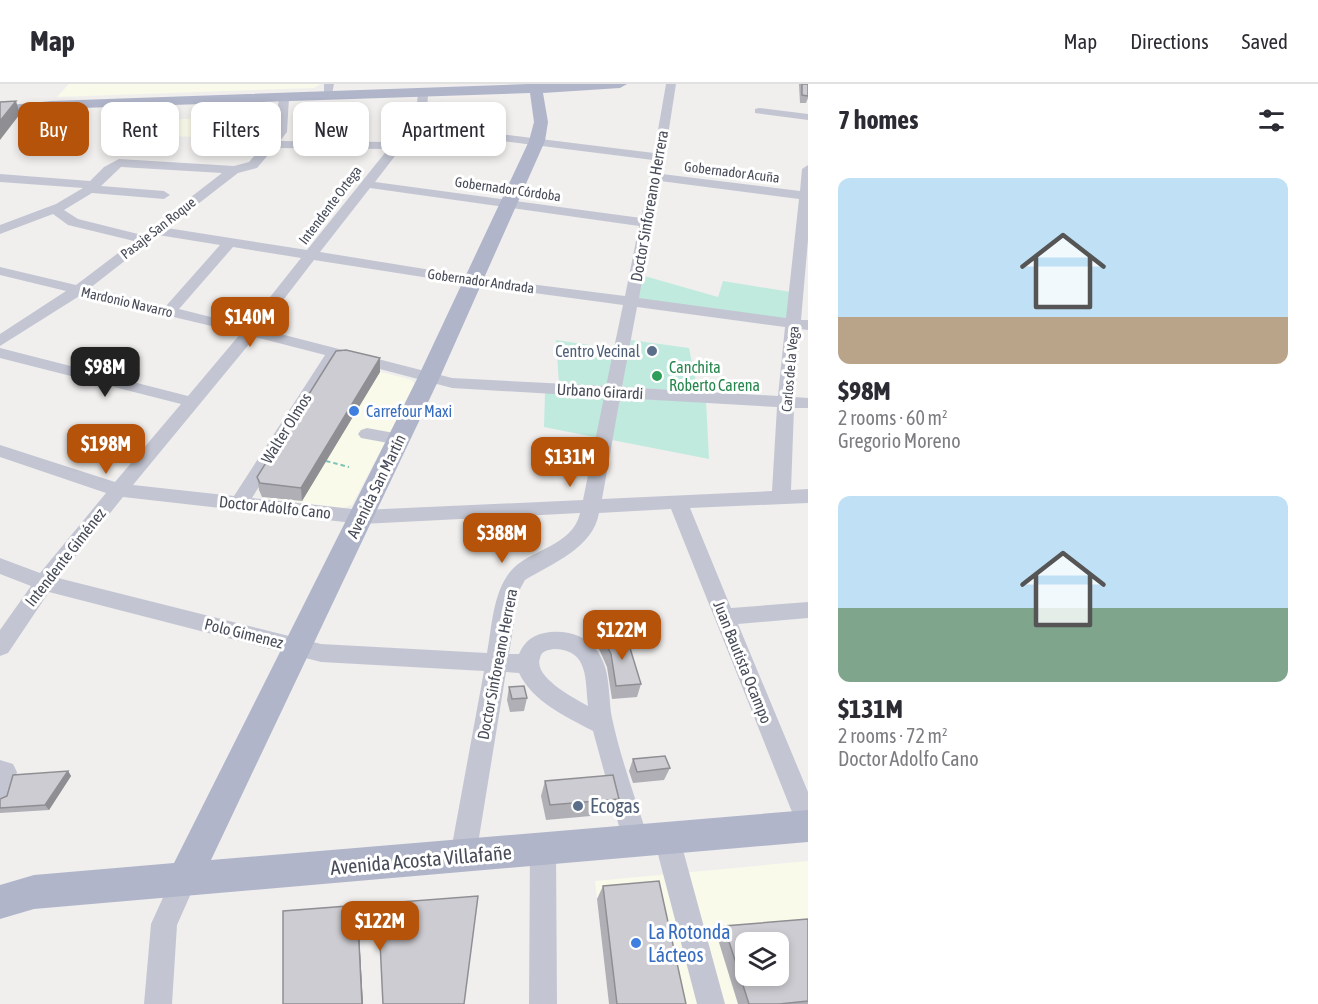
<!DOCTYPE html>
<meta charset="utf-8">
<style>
body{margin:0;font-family:"Asap Condensed",sans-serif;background:#f2f2f3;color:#2b2b33;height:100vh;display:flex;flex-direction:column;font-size:22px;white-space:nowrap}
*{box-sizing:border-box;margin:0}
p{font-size:20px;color:#7c7c81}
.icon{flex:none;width:33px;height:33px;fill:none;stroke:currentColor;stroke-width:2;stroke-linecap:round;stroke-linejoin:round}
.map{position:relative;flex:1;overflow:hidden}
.details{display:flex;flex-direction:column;background:#fff;width:510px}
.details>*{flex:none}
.banner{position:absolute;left:18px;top:18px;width:570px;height:54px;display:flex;gap:12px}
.buttons{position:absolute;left:735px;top:848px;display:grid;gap:12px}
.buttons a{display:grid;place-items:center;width:54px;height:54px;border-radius:12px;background:#fff;box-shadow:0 3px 9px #0003;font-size:30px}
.price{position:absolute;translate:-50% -51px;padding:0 14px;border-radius:12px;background:#b45309;color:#fff;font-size:20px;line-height:39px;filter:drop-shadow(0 2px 3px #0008)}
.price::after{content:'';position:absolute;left:50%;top:36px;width:18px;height:14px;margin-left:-9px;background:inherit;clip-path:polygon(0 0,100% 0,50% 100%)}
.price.active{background:#222;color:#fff}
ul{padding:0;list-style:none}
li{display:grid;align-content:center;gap:12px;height:318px;padding:0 30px}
li span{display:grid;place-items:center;height:186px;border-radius:12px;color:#555}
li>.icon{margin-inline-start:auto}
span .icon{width:108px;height:108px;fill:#fffc;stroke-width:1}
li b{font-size:26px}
h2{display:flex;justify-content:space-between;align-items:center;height:72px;padding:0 30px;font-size:26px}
.pill{padding:0 21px;border-radius:12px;background:#fff;box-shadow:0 3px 9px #0003;font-size:21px;line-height:54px}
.pill.active{background:#b45309;color:#fff}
header{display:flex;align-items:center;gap:36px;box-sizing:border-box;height:84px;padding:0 30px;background:#fff;border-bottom:2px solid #e1e1e2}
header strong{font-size:28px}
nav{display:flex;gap:33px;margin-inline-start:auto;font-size:21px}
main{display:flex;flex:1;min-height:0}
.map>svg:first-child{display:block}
.commercial{fill:#f9fae9;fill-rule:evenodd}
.green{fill:#c0eade}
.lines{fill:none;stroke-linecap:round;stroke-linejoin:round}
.path{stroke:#7cc4b7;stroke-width:2;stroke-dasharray:4.5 3;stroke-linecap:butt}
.minor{fill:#c3c6d2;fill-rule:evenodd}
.major{fill:#b0b5ca;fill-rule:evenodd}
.wall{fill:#afafb5}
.shaded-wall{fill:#8f8f93}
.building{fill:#ccccd2;stroke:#8f8f93;stroke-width:1.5;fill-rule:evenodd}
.service-dot{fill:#5c6f8a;stroke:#fff;stroke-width:2}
.leisure-dot{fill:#2e9e5b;stroke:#fff;stroke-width:2}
.shop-dot{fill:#3f7fe0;stroke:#fff;stroke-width:2}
.labels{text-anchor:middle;stroke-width:6;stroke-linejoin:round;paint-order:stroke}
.far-street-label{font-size:14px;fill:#484c59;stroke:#fff}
.street-label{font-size:16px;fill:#484c59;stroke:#fff}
.service-label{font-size:16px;fill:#4e5e75;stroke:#fff;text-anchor:end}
.leisure-label{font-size:16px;fill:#27864d;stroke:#fff;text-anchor:start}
.shop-label{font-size:16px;fill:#366cbe;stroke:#fff;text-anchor:start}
.near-service-label{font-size:20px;fill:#4e5e75;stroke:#fff;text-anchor:start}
.near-street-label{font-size:20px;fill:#484c59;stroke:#fff}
.near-shop-label{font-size:20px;fill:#366cbe;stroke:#fff;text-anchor:start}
</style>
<header>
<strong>Map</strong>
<nav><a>Map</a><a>Directions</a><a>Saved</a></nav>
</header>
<main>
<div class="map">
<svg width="808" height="920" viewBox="0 0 808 920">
<rect width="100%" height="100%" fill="#f0efee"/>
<!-- commercial -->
<path class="commercial" d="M69,0H321L314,4L57,13Z
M241,21L237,43L201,42L195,53L171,52L180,35H190L193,22Z
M346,279L412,296L415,301L352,421L343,424L262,413L258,403Z
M808,777V920H609L595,797ZM746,858H778V891H746Z"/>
<!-- green -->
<path class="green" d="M641,191L718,213L723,197L791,208L788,233L786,235L640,215L638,212Z
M556,256L617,265L606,302L559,300Z
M631,256L689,264L698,308L623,303L621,299Z
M545,308L605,313L599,354L544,343Z
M624,313L706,316L709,375L612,356L619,317Z"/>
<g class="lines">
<!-- path -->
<path class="path" d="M326,377L349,383"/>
<!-- minor -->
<path class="minor" d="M324,0H334L332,10H324Z
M666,0H676L662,90L800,107L802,85L808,81V156L801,236H808V246L800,245L795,313L808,314V324H794L791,406L808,405V419L690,424L731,524L808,518V534L738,540L808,708V750L799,746L796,738L671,425L599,429C593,464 553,479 525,496L519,507L509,570H519C525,556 534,550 550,548C568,546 588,552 598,568C611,587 608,612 612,634C621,676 636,716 649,757L645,766L636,769L627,766L623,757L593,647C565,632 533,618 519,589L506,588L476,772L472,781L463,785L454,781L450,772L484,587L321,578L49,508L8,569L0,572V546L31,502L0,490V474L40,489L106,409L0,373V361L115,398L181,320L0,274V264L188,312L241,249L81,211L0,262V250L66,207L0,191V183L76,201L134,157L68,141L53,130L0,150V141L56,120L83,104L0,98V90L90,97L104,83L119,75L234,82L249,78L275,47L279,14L284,11L289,14L287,48L280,57L393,58L416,30L418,9L423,6L428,9L427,30L420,40L654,69ZM415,46L653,76L641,134L375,98ZM274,64L388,65L307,166L167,144L238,89L257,84ZM121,83L222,89L142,151L78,135L64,126L92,109L164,115L170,111L164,107L101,102ZM660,97L799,115L786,234L639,214ZM370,104L639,142L625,212L474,193L320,168ZM158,151L220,161L166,222L90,204ZM233,163L301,174L247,242L179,225ZM314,176L474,201L623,221L606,302L452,294L261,245ZM637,223L785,243L778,312L622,303ZM255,253L325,271L234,412L133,401ZM338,274L452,304L604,313L583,416L362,426L252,414ZM620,314L777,323L772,407L602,415ZM123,413L362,440L580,429C573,463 528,465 510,488C493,509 492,542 487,569L321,560L58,494ZM555,565C589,566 585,596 588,622C574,614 533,593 540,574C542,566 548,566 555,565Z
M759,24L808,30V36L755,29V25Z
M367,344L405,351L408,355L405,359L399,361L361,354L358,350L361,346Z
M0,676L13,680L17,688L9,717L0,720Z
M667,743L676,746L680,755L725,920H697L654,755L658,746Z
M543,754L552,757L556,766L557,920H529L530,766L534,757Z
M184,783L193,787L197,796L177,841L172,920H144L151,840L175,787Z"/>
<!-- major -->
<path class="major" d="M528,0H627L620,4L543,9L548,38L545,57L440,293L211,776L808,726V758L34,825L0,835V801L34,791L174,779L418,293L529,57L534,38L530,9L51,25L0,30V22L51,17Z"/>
</g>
<!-- wall -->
<path class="wall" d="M799,0H808V14L806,19H800Z
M380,274V288L302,417L262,413L259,406L257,393Z
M602,552L641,600L637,613L612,615L607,583L599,565Z
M509,603L527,614L524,627L510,628L507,616Z
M633,675L670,684L664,696L633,699L629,687Z
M68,687L71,692L49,726L0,729V715Z
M545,697L619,715L613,730L546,736L541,712Z
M603,802L686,920H609L597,815Z
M478,812L380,849L359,850L363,920H283V827Z
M808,835V920H738L717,852L724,842Z"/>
<!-- shaded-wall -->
<path class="shaded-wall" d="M16,17L20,30L0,56V37Z
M380,274V288L302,417L301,404Z
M68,687L71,692L49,726L45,721Z
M358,838L359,850L363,920H362Z"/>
<!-- building -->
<path class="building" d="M802,0H808V12L802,11Z
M16,17L0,37V18Z
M346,266L380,274L301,404L260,399L257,393L329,278L336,267Z
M626,551L641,600L616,602L611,570L602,552Z
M524,602L527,614L512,615L509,603Z
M665,672L670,684L637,688L633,675Z
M68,687L45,721L0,724V715L7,712L13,691Z
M613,691L619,715L550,721L545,697Z
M659,797L686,920H617L603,802Z
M478,812L464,920H383L379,837L358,838L362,920H283V827Z
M808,835V917L779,920H749L724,842ZM746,858H778V891H746Z"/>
<!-- markers -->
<g class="service-dot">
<circle cx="652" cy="267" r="6"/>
<circle cx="578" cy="722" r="6"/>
</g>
<circle class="leisure-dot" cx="657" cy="292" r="6"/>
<g class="shop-dot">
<circle cx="354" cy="327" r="6"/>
<circle cx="636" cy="859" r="6"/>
</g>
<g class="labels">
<!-- far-street labels -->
<g class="far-street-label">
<text transform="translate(732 88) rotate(7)" y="5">Gobernador Acuña</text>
<text transform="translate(508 105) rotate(8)" y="5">Gobernador Córdoba</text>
<text transform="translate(330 121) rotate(-53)" y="5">Intendente Ortega</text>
<text transform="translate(158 144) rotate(-38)" y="5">Pasaje San Roque</text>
<text transform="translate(481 197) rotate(8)" y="5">Gobernador Andrada</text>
<text transform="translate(127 218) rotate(13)" y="5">Mardonio Navarro</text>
<text transform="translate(790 285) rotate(-85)" y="5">Carlos de la Vega</text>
</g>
<!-- street labels -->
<g class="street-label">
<text transform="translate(649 122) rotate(-80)" y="6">Doctor Sinforeano Herrera</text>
<text transform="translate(600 307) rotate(3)" y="6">Urbano Girardi</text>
<text transform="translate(286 344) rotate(-58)" y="6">Walter Olmos</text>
<text transform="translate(376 402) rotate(-64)" y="6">Avenida San Martín</text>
<text transform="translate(275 423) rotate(6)" y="6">Doctor Adolfo Cano</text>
<text transform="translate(65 473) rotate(-52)" y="6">Intendente Giménez</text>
<text transform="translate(244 549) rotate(14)" y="6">Polo Gimenez</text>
<text transform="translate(743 578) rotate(68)" y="6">Juan Bautista Ocampo</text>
<text transform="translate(497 580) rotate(-79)" y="6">Doctor Sinforeano Herrera</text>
</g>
<!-- service labels -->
<g class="service-label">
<text x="640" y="273">Centro Vecinal</text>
</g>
<!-- leisure labels -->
<g class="leisure-label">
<text x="669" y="289">Canchita<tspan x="669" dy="18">Roberto Carena</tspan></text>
</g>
<!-- shop labels -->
<g class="shop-label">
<text x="366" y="333">Carrefour Maxi</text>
</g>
<!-- near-service labels -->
<g class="near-service-label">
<text x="590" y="729">Ecogas</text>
</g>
<!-- near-street labels -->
<g class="near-street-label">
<text transform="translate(421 776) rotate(-5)" y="7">Avenida Acosta Villafañe</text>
</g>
<!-- near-shop labels -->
<g class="near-shop-label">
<text x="648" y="855">La Rotonda<tspan x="648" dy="23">Lácteos</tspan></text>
</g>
</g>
</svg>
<div class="buttons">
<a><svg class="icon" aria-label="layers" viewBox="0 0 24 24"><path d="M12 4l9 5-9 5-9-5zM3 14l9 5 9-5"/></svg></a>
</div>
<b class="price" style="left:250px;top:264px">$140M</b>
<b class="price active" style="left:105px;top:314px">$98M</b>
<b class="price" style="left:106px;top:391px">$198M</b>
<b class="price" style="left:570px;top:404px">$131M</b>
<b class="price" style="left:502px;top:480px">$388M</b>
<b class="price" style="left:622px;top:577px">$122M</b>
<b class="price" style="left:380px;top:868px">$122M</b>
<div class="banner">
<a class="pill active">Buy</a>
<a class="pill">Rent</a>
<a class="pill">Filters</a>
<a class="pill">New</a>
<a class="pill">Apartment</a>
</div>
</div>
<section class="details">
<h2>7 homes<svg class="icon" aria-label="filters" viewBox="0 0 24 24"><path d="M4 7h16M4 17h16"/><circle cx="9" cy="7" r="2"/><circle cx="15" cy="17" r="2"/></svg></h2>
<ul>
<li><span style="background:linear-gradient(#bfe0f5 75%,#b9a48a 0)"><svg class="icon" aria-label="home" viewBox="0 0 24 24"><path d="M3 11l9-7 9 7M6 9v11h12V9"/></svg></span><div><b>$98M</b><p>2 rooms · 60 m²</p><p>Gregorio Moreno</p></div></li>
<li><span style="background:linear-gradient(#bfe0f5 60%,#7fa58c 0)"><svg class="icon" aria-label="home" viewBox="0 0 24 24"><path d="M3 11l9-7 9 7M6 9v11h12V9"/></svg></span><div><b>$131M</b><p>2 rooms · 72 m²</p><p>Doctor Adolfo Cano</p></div></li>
</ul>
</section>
</main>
